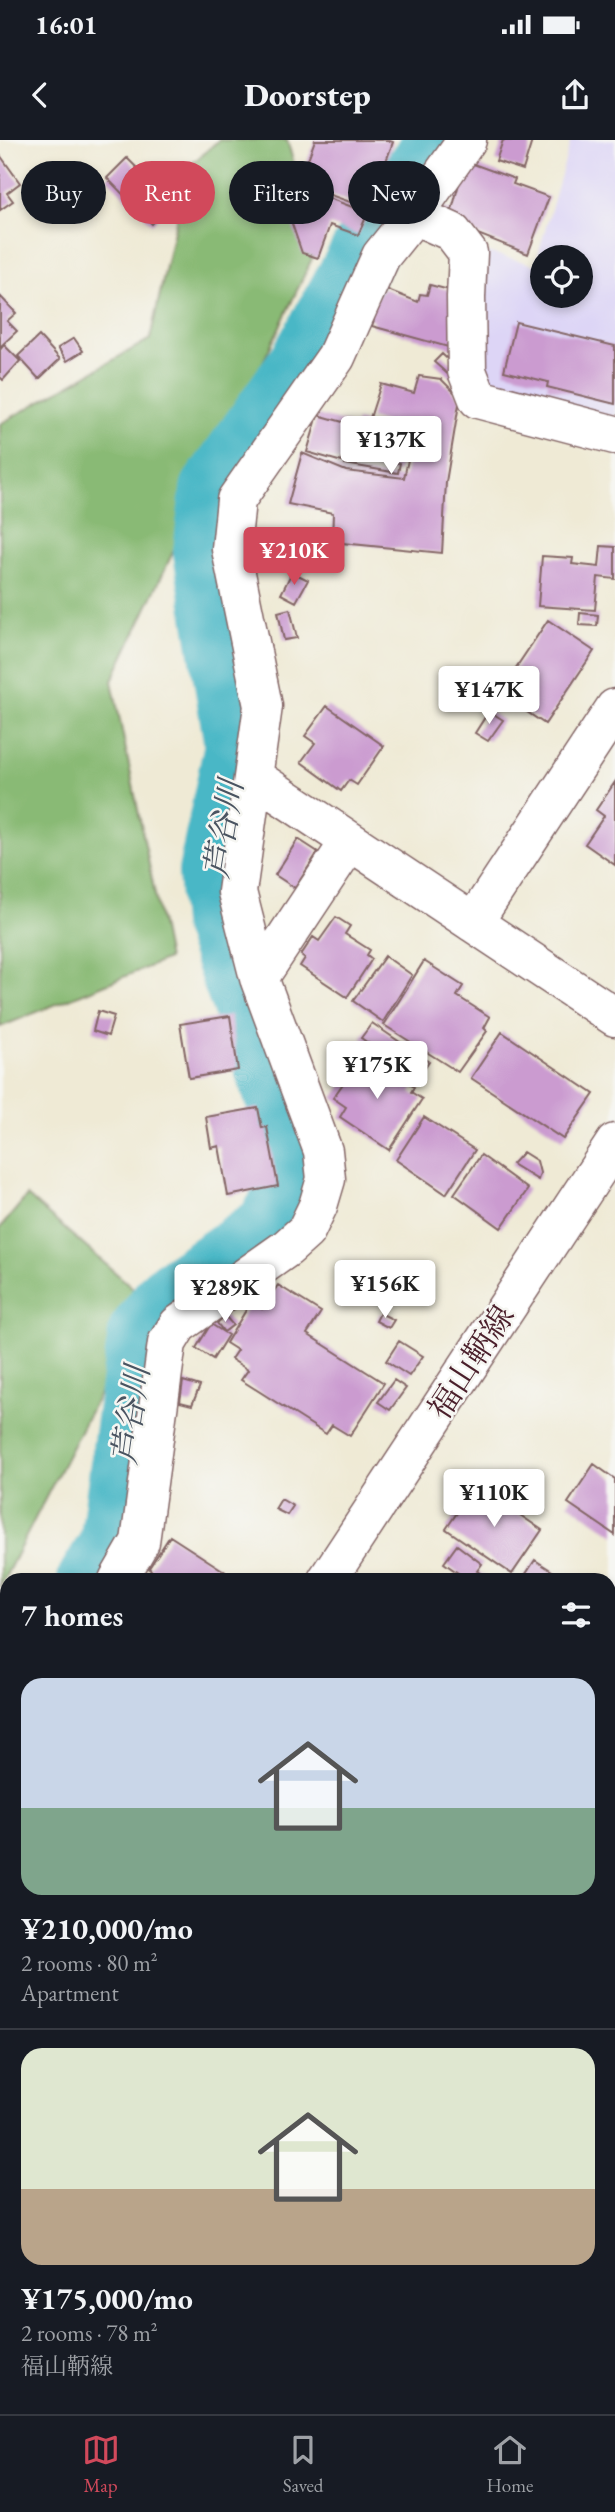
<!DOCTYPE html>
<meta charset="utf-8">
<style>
body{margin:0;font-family:"EB Garamond","Noto Serif JP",serif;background:#242831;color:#f1f3f6;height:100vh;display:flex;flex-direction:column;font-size:26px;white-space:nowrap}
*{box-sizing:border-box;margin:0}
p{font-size:23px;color:#9ea1a6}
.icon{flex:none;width:38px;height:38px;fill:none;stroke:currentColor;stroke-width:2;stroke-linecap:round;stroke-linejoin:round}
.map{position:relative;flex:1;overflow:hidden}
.side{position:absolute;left:0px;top:1433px;width:616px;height:842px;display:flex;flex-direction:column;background:#171b24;border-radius:21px 21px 0 0;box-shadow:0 4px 10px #0003}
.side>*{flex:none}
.banner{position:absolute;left:21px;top:21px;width:574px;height:63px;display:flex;gap:14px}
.tools{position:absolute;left:530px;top:105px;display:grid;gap:14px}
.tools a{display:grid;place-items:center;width:63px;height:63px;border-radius:50%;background:#171b24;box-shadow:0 4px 10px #0003;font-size:35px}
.price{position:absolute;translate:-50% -60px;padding:0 16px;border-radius:7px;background:#fff;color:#222;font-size:23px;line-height:46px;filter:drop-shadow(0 2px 4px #0008)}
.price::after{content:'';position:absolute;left:50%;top:42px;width:21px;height:16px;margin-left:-10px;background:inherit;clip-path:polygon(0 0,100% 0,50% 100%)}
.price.selected{background:#d1495b;color:#fff}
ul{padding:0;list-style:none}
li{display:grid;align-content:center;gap:14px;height:371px;padding:0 21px}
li+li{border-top:2px solid #363941}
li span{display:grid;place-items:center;height:217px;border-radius:21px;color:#555}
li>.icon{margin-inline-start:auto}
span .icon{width:126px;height:126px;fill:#fffc;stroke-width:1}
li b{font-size:30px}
h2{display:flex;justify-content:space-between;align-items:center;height:84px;padding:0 21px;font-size:30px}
.pill{padding:0 24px;border-radius:32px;background:#171b24;box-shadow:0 4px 10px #0003;font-size:24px;line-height:63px}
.pill.selected{background:#d1495b;color:#fff}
.status{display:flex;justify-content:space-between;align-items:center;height:49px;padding:0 35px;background:#171b24;direction:ltr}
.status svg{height:19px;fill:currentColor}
header{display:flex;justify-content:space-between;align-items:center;height:91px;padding:0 21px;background:#171b24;font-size:32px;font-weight:800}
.dock{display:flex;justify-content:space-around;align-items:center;height:98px;border-top:2px solid #363941;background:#171b24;font-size:19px;color:#9ea1a6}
.dock a{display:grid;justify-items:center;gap:4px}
.dock .selected{color:#d1495b}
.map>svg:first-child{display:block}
.built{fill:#ddd5f6;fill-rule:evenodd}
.forest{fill:#89ba74;stroke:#6a6c50;stroke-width:2}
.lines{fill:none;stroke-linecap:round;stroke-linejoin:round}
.river{stroke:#4ab7c6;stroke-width:66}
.building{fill:#cb9bd0}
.street-casing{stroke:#846666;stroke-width:41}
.primary-casing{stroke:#846666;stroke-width:41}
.street{stroke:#fff;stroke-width:38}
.primary{stroke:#fff;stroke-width:38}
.labels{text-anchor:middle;stroke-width:5;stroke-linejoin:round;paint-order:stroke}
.street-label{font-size:32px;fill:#4a1f2b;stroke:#f6f6f2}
.water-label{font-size:33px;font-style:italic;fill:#4a5461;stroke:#f6f6f2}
</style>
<div class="status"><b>16:01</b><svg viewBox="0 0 49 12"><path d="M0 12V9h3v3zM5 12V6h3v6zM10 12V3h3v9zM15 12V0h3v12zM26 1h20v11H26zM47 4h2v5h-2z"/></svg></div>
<header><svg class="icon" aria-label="back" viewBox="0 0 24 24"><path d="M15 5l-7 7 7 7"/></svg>Doorstep<svg class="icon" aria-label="share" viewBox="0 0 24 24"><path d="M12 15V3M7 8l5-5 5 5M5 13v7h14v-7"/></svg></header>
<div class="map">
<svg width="615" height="2274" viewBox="0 0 615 2274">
<rect width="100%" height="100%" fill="#f6f6f2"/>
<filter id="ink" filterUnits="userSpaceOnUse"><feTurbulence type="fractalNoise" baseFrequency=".0143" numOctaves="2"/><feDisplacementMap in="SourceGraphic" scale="14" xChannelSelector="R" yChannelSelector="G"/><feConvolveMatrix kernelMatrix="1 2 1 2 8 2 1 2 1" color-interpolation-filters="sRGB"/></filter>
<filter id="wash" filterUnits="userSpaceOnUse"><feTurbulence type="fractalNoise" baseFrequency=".00686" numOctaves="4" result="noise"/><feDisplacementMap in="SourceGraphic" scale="28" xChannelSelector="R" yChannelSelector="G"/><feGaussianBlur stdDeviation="1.57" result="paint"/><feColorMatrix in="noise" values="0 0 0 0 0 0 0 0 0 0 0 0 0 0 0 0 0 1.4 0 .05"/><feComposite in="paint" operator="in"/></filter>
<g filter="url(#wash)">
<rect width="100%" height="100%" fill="#efead5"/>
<!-- built -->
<path class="built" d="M571,0H615V278L524,257L486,239L475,205L487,112L535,125ZM542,117H581V156H542Z"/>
<!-- forest -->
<path class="forest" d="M219,0H287L318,106L112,541L168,819L0,887V284L150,199L188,27Z
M27,1056L147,1160L0,1447V1088Z"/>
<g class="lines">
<!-- river -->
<path class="river" d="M90,1440L112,1404L141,1193L168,1156L267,1088L295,1045L298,1014L215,782L211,732L237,605L206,412L213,350L303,221L369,102L438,0
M0,1531L7,1525"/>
</g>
<g id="blocks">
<!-- building -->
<path class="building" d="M315,0H387L393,2L384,27L398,32L390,52L382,48L377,62L370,60L367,68L299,44Z
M503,0L532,1L523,30L496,21Z
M0,15L20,43L7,53L13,61L0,70Z
M127,18L172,63L152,84L107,38Z
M465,21L515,39L513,44L549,57L528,114L430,75L434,65L452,70Z
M300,47L368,73L358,95L330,85L318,118L302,113L291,81Z
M430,145L457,152L459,210L372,186L374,180L365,177L383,148L418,162L420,154L427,155Z
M0,156L16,173L7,181L17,191L0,207Z
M516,182L615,206V264L547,247L548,242L504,231Z
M39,196L60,219L39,239L18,216Z
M74,198L83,211L67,221L58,208Z
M4,205L20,221L3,240L0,237V210Z
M442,214L459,230L452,238L434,222Z
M419,236L441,239L460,258L446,342L442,413L332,402L333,373L288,364L302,313L346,331L404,338L408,320L398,317L406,289L370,278L381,244L414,253Z
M318,275L350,284L342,322L307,312Z
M356,281L400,292L392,322L400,323L398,333L345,324Z
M601,406L615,407V439L598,437L595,470L538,466L542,416L573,418L572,424L599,427Z
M292,432L308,440L296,462L281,454Z
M290,469L297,498L284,500L278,472Z
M580,473L598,475L597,486L579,485Z
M548,480L594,511L545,584L499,553Z
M327,566L384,606L357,645L349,640L341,651L301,622L315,603L305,596Z
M489,571L503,580L488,601L475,593Z
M615,642V725L585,704L604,676L596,670Z
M298,699L318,712L295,748L275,735Z
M336,777L350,786L345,794L370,810L367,815L372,819L347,857L300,826L305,818L301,815L313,797L319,801Z
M385,816L412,835L383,882L353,861Z
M424,821L463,846L457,856L490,877L484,888L487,891L458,932L384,885Z
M98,871L114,876L108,896L93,891Z
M230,876L238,930L189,938L180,884Z
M372,883L429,922L418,938L361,898Z
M502,892L594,954L563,999L471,938Z
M365,912L414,947L411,952L422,959L389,1010L340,977L346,967L333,958Z
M258,968L262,988L267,987L278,1046L228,1056L219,1006L211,1008L206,977Z
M424,977L475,1010L446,1054L396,1020Z
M523,1012L537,1021L540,1033L538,1040L512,1024Z
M481,1015L528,1049L501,1088L454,1054Z
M278,1145L321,1172L307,1194L384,1243L350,1296L332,1285L326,1294L241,1240L248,1230L231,1219L237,1210L226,1203L251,1162L262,1169Z
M380,1173L394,1180L389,1188L376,1181Z
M225,1176L233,1185L224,1192L217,1183Z
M211,1184L228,1195L213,1219L196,1208Z
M399,1201L423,1216L409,1236L386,1221Z
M394,1240L406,1248L390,1270L378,1262Z
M183,1241L200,1246L192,1265L180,1262Z
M594,1324L615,1339V1395L568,1363Z
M476,1345L542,1390L512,1434L446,1389Z
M281,1359L293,1366L287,1375L275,1369Z
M170,1396L238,1440H144L151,1430L149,1428Z
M457,1405L482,1424L477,1431L490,1440H468L444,1423Z
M535,1420L566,1440H522Z
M613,1533L615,1535V1568L611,1574L609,1570V1539Z
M609,1995L615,1996V2092L609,2091Z
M609,2235L615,2239V2274H557L560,2268H609Z
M42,2268H71L74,2270L72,2274H38Z
M264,2268H309L301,2274H268Z
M415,2268H458L450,2274H420Z
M520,2268H550L554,2271L553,2274H522L519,2271Z"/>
</g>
</g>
<g filter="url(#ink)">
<use href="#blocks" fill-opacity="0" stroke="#846666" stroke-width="2"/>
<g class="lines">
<!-- street casing -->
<g class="street-casing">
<path id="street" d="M414,75L452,92L468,113L466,157L467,231L478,259L615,295
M255,638L615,877
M473,783L615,568
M259,838L350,701
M118,1440L140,1402L167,1203L178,1185L287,1108L306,1091L318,1066L326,1039L323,1011L259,838L237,752L263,566L231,409L236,360L336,217L381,116L414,75L467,0
M609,1504L615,1495
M0,1582L7,1567
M609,1594L615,1598
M0,1705L7,1710
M609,2127L615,2119
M493,2268L494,2274
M91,2274L95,2268"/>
</g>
<!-- primary casing -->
<g class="primary-casing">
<path id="primary" d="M327,1440L615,1003
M0,1936L7,1925"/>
</g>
<!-- street -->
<use href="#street" class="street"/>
<!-- primary -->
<use href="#primary" class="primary"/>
</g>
</g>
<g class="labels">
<!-- street labels -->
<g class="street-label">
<text transform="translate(471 1222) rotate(-57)" y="11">福山鞆線</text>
</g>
<!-- water labels -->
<g class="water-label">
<text transform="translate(223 689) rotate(-81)" y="12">芦谷川</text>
<text transform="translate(130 1275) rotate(-82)" y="12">芦谷川</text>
</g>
</g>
</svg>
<div class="tools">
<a><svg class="icon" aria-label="locate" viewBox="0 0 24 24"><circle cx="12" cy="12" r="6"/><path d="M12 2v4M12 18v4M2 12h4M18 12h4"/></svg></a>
</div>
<b class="price" style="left:391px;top:336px">¥137K</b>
<b class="price selected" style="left:294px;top:447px">¥210K</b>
<b class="price" style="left:489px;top:586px">¥147K</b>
<b class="price" style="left:377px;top:961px">¥175K</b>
<b class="price" style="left:385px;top:1180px">¥156K</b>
<b class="price" style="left:225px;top:1184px">¥289K</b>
<b class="price" style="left:494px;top:1389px">¥110K</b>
<div class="banner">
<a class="pill">Buy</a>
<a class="pill selected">Rent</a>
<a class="pill">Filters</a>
<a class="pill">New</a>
</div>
<section class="side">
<h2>7 homes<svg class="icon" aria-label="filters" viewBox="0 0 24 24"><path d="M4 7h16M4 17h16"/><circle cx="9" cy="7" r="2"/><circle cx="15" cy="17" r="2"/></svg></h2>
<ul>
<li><span style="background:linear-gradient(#c9d6e8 60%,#7fa58c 0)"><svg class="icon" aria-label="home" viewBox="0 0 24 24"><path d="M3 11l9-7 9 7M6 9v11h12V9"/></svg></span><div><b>¥210,000/mo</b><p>2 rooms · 80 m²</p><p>Apartment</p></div></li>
<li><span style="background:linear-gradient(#dfe7d0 65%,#b9a48a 0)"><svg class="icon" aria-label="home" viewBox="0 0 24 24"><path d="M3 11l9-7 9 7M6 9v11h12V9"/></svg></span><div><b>¥175,000/mo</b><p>2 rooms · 78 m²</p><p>福山鞆線</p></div></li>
</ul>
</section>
</div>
<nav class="dock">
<a class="selected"><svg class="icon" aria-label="map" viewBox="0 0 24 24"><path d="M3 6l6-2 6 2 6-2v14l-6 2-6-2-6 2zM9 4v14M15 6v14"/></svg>Map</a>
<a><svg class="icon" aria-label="saved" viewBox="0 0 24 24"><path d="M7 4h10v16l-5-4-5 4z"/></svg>Saved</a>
<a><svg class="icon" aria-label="home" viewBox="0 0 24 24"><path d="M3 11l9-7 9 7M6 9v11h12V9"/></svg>Home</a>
</nav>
